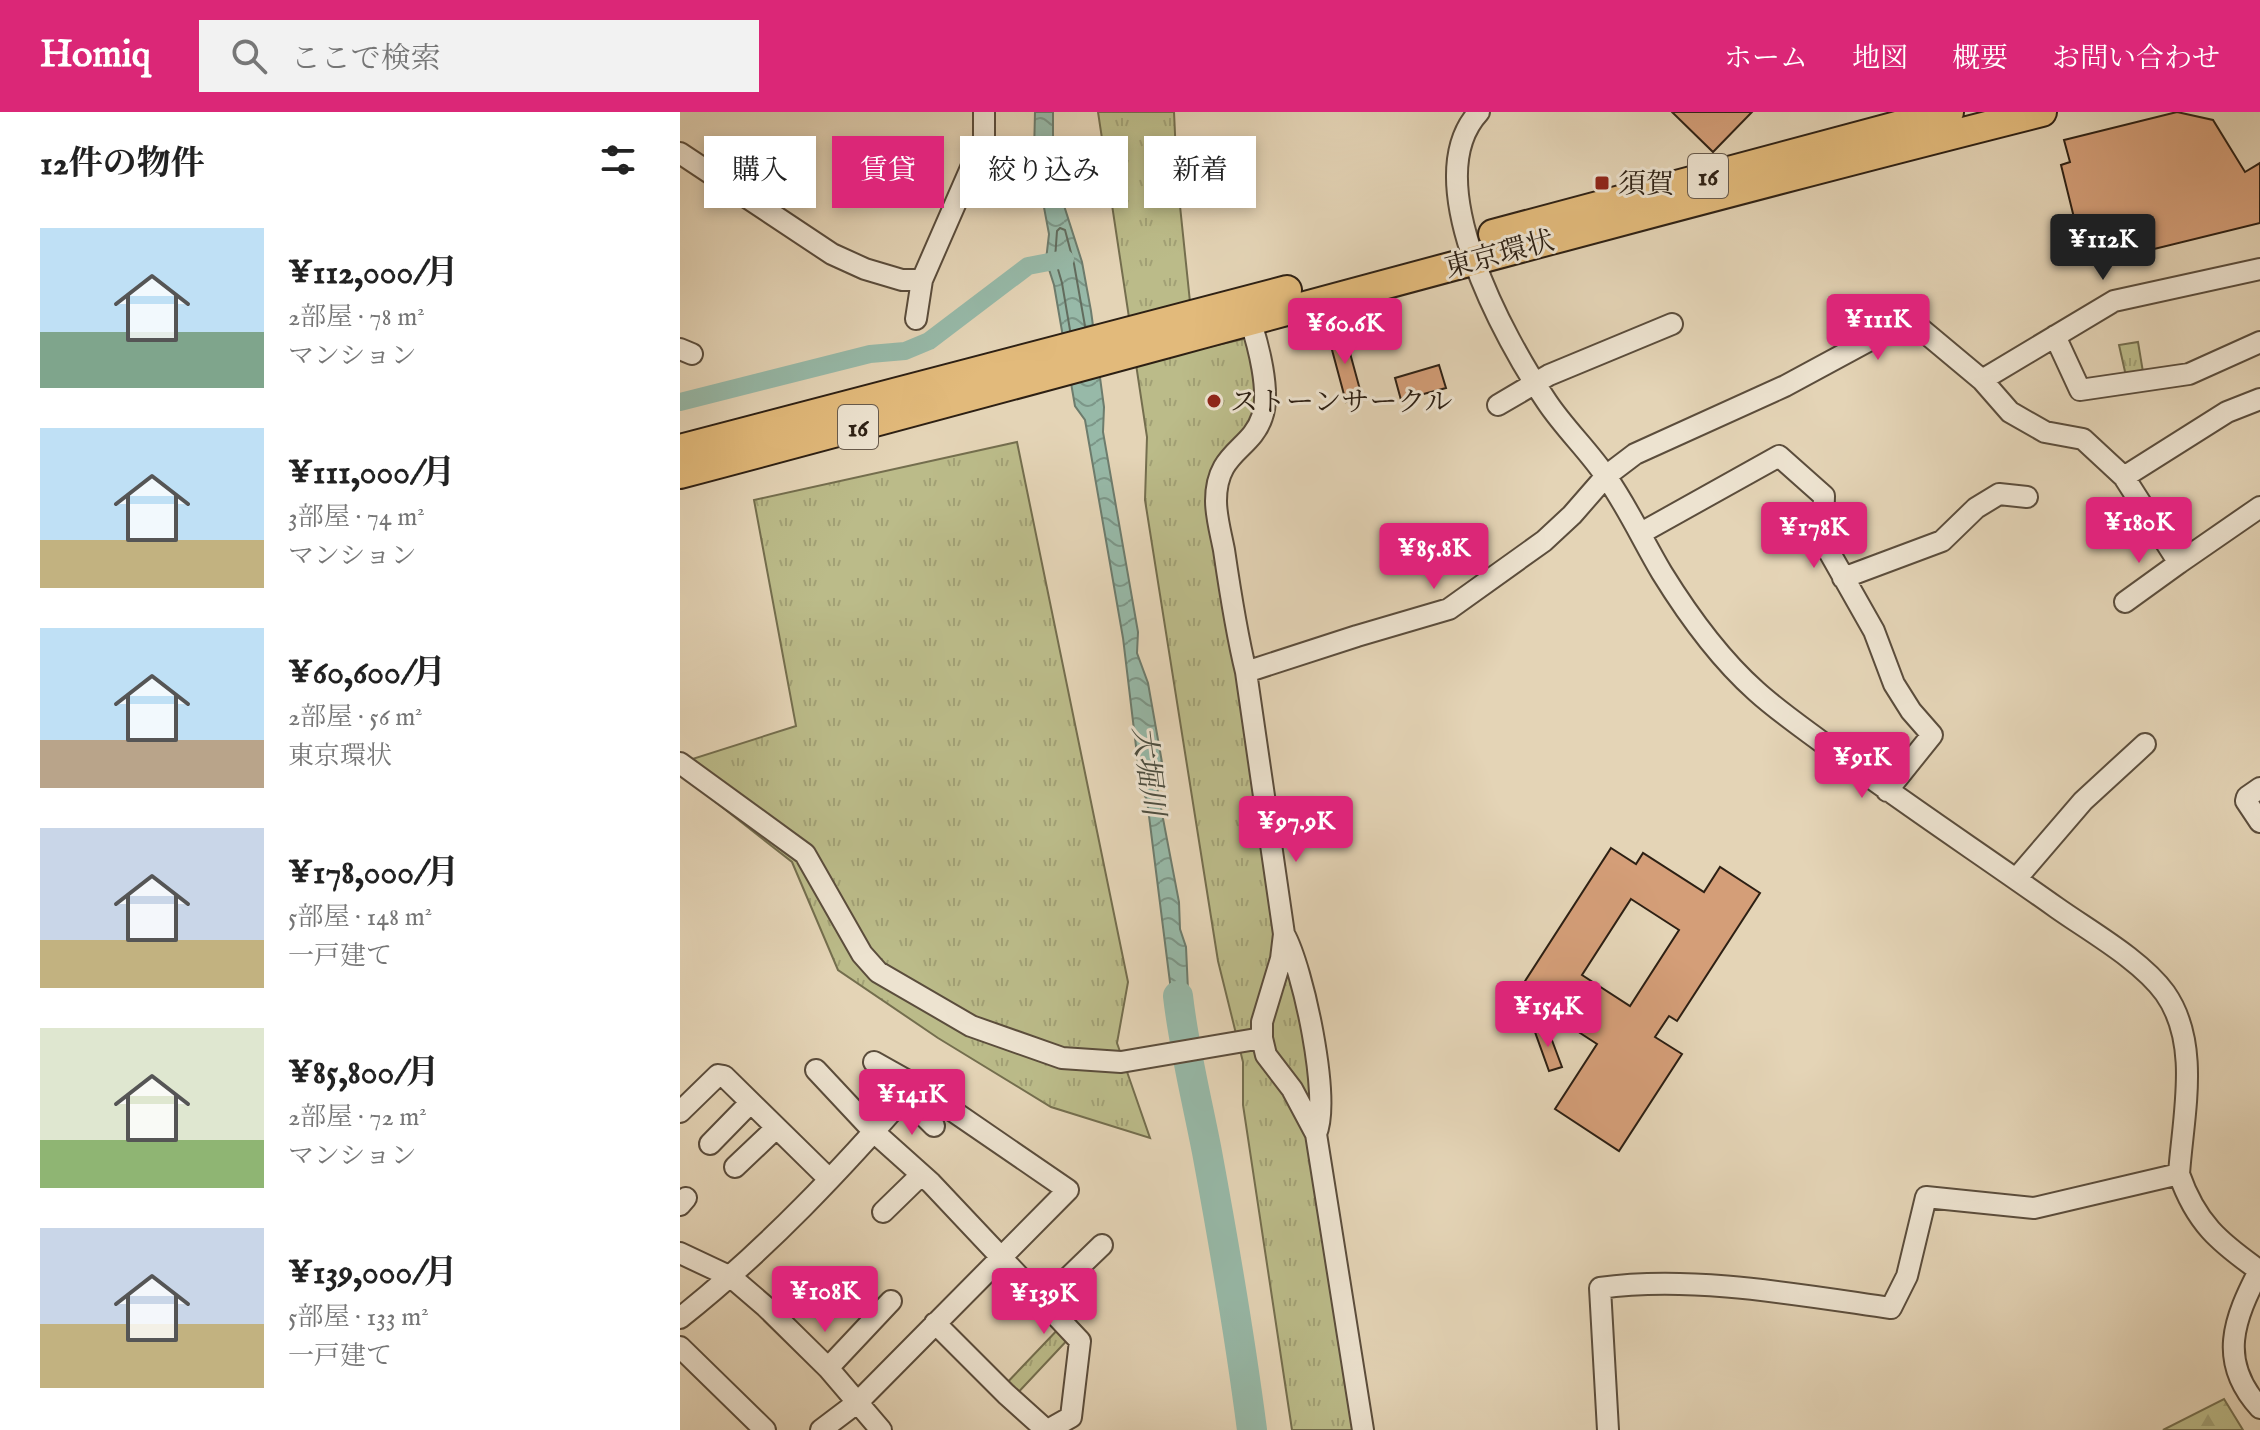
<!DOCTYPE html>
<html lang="ja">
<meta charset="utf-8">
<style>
body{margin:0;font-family:"IM FELL English","Noto Serif JP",serif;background:#f2f2f2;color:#222;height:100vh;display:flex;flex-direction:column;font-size:30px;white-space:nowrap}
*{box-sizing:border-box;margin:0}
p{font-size:26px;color:#767676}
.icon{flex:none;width:44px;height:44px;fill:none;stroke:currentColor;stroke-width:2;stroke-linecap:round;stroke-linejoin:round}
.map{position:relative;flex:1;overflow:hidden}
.panel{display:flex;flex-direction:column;background:#fff;width:680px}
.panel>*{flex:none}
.hud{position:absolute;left:24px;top:24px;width:760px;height:72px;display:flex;gap:16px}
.price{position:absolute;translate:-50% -68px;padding:0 18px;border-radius:8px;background:#db2777;color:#fff;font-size:26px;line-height:52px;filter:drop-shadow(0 2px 4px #0008)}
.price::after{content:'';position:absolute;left:50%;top:48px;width:24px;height:18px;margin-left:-12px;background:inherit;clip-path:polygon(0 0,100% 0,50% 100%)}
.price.current{background:#222;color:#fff}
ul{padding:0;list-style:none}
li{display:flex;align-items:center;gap:24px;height:200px;padding:0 40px}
li span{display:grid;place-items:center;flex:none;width:224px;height:160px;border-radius:0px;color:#555}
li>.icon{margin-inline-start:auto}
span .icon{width:96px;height:96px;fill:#fffc;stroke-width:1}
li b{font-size:34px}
h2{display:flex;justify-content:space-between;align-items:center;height:96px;padding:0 40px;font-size:34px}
.pill{padding:0 28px;border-radius:0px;background:#fff;box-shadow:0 4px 12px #0003;font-size:28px;line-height:72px}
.pill.current{background:#db2777;color:#fff}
header{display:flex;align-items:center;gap:48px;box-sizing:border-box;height:112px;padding:0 40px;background:#db2777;color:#fff}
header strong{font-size:38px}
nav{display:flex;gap:44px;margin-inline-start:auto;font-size:28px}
.search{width:560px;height:72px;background:#f2f2f2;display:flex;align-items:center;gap:20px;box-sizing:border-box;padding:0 28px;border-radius:0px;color:#767676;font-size:30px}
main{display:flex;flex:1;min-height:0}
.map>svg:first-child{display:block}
.forest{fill:url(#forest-firs);stroke:#746e4e;stroke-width:2}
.park{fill:url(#park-tufts);stroke:#746e4e;stroke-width:2}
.water{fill:url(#water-waves);stroke:#6d7c6d;stroke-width:2}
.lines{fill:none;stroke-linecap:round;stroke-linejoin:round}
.shore{stroke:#626c5e;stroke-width:2}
.canal{stroke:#97b9a8;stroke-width:18}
.river{stroke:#97b9a8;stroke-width:30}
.building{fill:#d49e78;stroke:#2d2014;stroke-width:2;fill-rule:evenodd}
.minor-casing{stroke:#5b4d3c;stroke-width:24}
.highway-casing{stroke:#2d2014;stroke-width:32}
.minor{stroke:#ede3d0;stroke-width:20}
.highway{stroke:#e2ba7b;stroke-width:28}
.poi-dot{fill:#8f2418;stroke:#ede3d0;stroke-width:3}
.labels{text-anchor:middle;stroke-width:6;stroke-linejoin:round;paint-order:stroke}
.shield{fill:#ede3d0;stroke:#675a4c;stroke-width:2}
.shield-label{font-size:26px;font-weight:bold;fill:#2d2014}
.poi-label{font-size:28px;fill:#2d2014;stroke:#ede3d0;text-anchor:start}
.street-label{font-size:28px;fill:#2d2014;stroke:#ede3d0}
.water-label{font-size:30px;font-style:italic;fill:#4d4e40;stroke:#ede3d0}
</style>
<header>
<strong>Homiq</strong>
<div class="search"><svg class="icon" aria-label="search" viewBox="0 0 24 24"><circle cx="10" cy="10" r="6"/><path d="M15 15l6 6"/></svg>ここで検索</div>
<nav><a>ホーム</a><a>地図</a><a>概要</a><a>お問い合わせ</a></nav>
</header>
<main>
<section class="panel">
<h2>12件の物件<svg class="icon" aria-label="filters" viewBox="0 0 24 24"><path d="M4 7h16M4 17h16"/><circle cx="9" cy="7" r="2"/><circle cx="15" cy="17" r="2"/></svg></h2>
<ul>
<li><span style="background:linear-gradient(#bfe0f5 65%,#7fa58c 0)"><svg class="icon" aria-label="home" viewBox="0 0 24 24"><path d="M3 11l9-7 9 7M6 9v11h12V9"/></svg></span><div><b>¥112,000/月</b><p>2部屋 · 78 m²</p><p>マンション</p></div></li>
<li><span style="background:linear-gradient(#bfe0f5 70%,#c2b280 0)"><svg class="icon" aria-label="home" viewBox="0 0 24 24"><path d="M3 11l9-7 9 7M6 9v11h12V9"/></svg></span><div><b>¥111,000/月</b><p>3部屋 · 74 m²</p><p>マンション</p></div></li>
<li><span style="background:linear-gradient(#bfe0f5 70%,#b9a48a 0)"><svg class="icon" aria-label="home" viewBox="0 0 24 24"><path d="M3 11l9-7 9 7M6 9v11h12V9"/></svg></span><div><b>¥60,600/月</b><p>2部屋 · 56 m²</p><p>東京環状</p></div></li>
<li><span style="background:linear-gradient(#c9d6e8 70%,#c2b280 0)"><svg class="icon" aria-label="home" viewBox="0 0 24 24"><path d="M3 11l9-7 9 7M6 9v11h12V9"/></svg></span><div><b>¥178,000/月</b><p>5部屋 · 148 m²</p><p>一戸建て</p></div></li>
<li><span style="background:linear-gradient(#dfe7d0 70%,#8fb573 0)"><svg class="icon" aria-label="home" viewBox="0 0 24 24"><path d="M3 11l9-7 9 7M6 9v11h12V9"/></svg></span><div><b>¥85,800/月</b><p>2部屋 · 72 m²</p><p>マンション</p></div></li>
<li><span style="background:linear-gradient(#c9d6e8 60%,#c2b280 0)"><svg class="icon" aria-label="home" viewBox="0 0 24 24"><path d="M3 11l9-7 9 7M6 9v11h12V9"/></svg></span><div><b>¥139,000/月</b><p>5部屋 · 133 m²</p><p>一戸建て</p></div></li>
</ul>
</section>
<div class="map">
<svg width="1580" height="1318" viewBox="0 0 1580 1318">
<defs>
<pattern id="forest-firs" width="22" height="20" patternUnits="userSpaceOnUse" patternTransform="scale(2)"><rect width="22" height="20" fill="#bbbb89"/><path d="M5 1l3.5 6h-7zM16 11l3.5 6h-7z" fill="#a1a075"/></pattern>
<pattern id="park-tufts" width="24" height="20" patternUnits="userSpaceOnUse" patternTransform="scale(2)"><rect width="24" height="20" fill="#bbbb89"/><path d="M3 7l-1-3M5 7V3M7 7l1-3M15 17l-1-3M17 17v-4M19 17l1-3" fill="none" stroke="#a1a075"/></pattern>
<pattern id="water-waves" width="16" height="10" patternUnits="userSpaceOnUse" patternTransform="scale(2)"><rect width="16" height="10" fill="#97b9a8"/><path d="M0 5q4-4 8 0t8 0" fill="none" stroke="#7c9688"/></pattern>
</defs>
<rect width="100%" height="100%" fill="#e4d4b6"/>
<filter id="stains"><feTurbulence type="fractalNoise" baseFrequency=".0025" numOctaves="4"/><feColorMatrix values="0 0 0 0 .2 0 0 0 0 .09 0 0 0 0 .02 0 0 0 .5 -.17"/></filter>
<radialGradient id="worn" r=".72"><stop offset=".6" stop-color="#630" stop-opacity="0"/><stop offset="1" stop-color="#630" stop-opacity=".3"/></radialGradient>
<!-- forest -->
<path class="forest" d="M1544,1287L1563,1318H1483Z"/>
<!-- park -->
<path class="park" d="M418,0H494L497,65L515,238L568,226L580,289L573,310L538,352L621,890L677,1318H612L563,993V950L538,849L465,388L467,325Z
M1458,230L1463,260L1446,264L1439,233Z
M337,330L448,870L437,931L470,1026L371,995L258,926L158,858L112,750L0,662L6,649L116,614L74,388Z
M383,1212L393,1222L333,1286L321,1277Z"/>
<!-- water -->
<path class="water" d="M355,0H373V35L382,61L381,84L402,150L411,199L424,295L423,320L458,520L457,541L468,571L483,656L476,670L499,790L500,817L506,835L510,922L497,926L467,688L461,676L443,526L405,308L395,294L374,173L366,148L369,122L354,42Z"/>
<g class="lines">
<!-- shore -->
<path class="shore" d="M390,218L382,171L375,147L377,119L380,116L385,118L394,152L405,214"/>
<!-- canal -->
<path class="canal" d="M0,290L190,242L225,239L249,229L348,154L385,147"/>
<!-- river -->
<path class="river" d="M498,884C504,937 517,988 527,1040C544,1132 560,1225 572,1318"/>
</g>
<!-- building -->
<path class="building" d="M992,0H1072L1033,40Z
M1497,0L1533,8L1565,60L1580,51V111L1417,151L1412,131L1401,134L1381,53L1390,50L1384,28Z
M664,219L682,285L666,290L648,223Z
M759,253L766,276L721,288L715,266Z
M931,736L956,752L963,741L1024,780L1040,755L1080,781L997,909L989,904L975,925L1002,942L939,1039L875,997L917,932L897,919L907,903L903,901L908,893L876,872L860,895L862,899L836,883ZM951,787L999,818L950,894L902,863Z
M867,915L882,955L869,959L855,920Z"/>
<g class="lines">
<!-- minor casing -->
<g class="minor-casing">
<path id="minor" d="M799,0C736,68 825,228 867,290C885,317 909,339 927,366C948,396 963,429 982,461C1008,503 1039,546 1076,579C1098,599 1123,616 1147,634C1222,690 1301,742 1377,796C1411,820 1461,848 1485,881C1521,932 1503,1003 1499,1062C1516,1111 1539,1130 1580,1159
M0,41L152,142L185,157L222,168H242L236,207
M242,168L304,26V0
M570,208C578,232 591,280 582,305C571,339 536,339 536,389C536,405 541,422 544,438C550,479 556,519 566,560L604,822C623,856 651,987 636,1022L683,1318
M1375,224L1400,278L1509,262L1580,230
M0,237L12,242
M1302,268L1434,189L1580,157
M818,293L869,263L992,212
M1444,365L1547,300L1580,287
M961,421L1099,344L1144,384L1143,415L1147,436L1194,519L1214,572L1231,599L1252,623L1207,679
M1163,466L1262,429L1296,396L1319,382L1347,385
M1445,490L1499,451
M566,560L677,524L769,497L864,429L892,403L926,364L955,342L1105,274L1229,207L1302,268L1330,300L1365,320L1403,327L1444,365L1499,451L1580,395
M0,651L125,742L182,842L198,860L291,914L382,946L441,950L582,926
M1580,676L1567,685L1566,689L1580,710
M1336,767L1403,689L1465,632
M604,822L601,847L582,910V926L586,943L612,977L636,1022
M194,950L235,973
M136,958L194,1020L251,1071L400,1229L391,1305L368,1318
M225,985L254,1014
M0,1000L38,963L44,964L148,1066
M30,1032L70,991
M55,1055L95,1017
M0,1093L6,1086
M203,1100L241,1063
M0,1141L51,1165L86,1195L148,1256L201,1318
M1580,1157C1554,1207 1537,1249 1580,1296
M363,1190L422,1133
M0,1206C86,1138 163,1056 235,973L388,1078L178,1290L141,1318
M255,1211L326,1282L366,1318
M0,1235L85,1318
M148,1256L211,1189
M928,1318L920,1176C1011,1163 1120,1183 1211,1196L1227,1164L1246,1085L1354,1096L1499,1062"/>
</g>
<!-- highway casing -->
<g class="highway-casing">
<path id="highway" d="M813,122L1269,0
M0,337L607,178
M0,362C454,242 906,115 1362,0"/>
</g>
<!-- minor -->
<use href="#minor" class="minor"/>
<!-- highway -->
<use href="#highway" class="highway"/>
</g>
<!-- markers -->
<g class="poi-dot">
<rect x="914" y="63" width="16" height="16" rx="4"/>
<circle cx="534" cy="289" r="8"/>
</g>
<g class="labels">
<!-- shield labels -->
<g class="shield">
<rect x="1008" y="42" width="40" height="44" rx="6"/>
<rect x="158" y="293" width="40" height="44" rx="6"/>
</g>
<g class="shield-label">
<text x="1028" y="73">16</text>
<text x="178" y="324">16</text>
</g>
<!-- poi labels -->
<g class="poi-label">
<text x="938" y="81">須賀</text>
<text x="550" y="299">ストーンサークル</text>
</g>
<!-- street labels -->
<g class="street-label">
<text transform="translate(819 141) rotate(-15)" y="10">東京環状</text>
</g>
<!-- water labels -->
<g class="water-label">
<text transform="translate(469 659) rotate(83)" y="10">大堀川</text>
</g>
</g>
<rect width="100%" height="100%" filter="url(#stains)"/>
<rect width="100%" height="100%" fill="url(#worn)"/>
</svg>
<b class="price current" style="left:1423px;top:170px">¥112K</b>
<b class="price" style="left:1198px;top:250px">¥111K</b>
<b class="price" style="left:665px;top:254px">¥60.6K</b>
<b class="price" style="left:1459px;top:453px">¥180K</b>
<b class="price" style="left:1134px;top:458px">¥178K</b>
<b class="price" style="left:754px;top:479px">¥85.8K</b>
<b class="price" style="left:1182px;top:688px">¥91K</b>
<b class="price" style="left:616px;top:752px">¥97.9K</b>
<b class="price" style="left:868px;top:937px">¥154K</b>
<b class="price" style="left:232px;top:1025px">¥141K</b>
<b class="price" style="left:145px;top:1222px">¥108K</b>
<b class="price" style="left:364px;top:1224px">¥139K</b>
<div class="hud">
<a class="pill">購入</a>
<a class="pill current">賃貸</a>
<a class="pill">絞り込み</a>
<a class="pill">新着</a>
</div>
</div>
</main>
